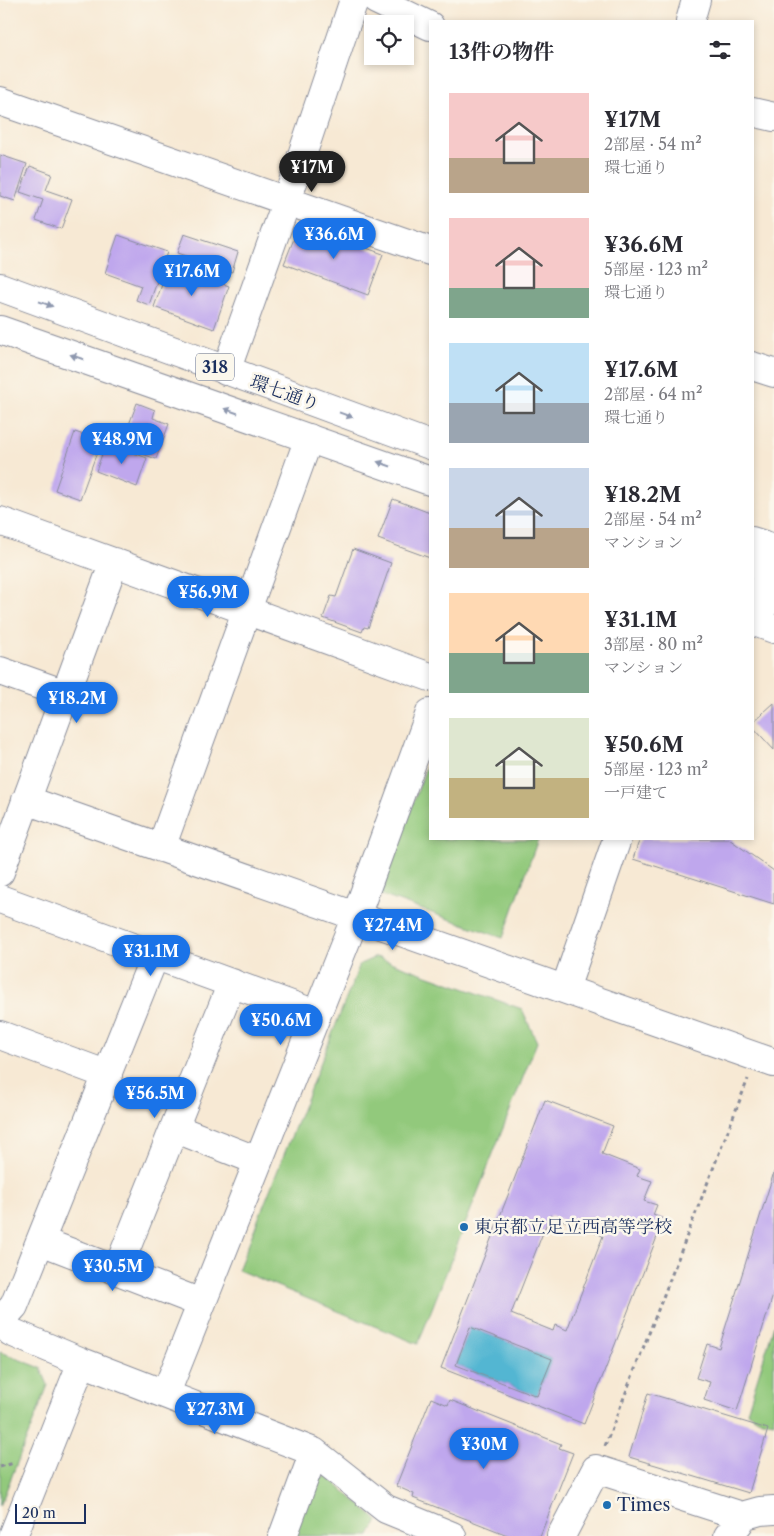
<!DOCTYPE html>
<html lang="ja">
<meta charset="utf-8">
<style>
body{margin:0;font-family:"Libre Caslon Text","Noto Serif JP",serif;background:#f7f7f7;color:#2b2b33;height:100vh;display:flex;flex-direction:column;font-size:19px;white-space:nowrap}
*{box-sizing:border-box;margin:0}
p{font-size:16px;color:#7c7c81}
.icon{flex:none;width:28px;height:28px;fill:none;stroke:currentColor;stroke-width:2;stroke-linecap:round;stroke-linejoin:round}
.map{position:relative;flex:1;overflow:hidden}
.sheet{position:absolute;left:429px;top:20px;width:325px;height:820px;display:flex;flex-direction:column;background:#fff;border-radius:0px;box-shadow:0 2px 8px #0003}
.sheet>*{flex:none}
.fabs{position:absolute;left:364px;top:15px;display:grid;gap:10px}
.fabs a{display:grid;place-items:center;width:50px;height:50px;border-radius:0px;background:#fff;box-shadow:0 2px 8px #0003;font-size:25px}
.scale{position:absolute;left:15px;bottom:12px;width:71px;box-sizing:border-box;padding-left:5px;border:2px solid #1b2f5e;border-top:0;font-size:14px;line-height:18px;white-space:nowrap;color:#1b2f5e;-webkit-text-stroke:4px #fbf7ec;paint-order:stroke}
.price{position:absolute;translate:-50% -42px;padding:0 11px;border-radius:18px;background:#1a73e8;color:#fff;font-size:16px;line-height:32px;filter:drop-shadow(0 1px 2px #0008)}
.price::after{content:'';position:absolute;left:50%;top:30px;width:15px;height:11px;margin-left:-8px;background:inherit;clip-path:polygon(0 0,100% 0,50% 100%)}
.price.on{background:#222;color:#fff}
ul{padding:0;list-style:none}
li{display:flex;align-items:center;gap:15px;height:125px;padding:0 20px}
li span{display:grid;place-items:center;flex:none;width:140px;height:100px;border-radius:0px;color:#555}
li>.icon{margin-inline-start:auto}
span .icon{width:60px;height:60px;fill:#fffc;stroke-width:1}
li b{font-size:21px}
h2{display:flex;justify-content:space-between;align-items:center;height:60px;padding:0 20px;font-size:21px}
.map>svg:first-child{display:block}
.green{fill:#92c97c;stroke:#567c6d}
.water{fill:#53b6d2;stroke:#377298}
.building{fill:#bfa7ed;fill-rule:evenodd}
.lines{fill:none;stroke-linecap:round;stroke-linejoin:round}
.minor-casing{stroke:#898c99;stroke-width:30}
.major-casing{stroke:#898c99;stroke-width:30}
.path{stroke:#898c99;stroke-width:3;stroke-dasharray:4 4;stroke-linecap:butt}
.minor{stroke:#fff;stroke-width:28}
.major{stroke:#fff;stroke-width:28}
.oneway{fill:#8d97ae}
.poi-dot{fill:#1f6fb2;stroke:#fbf7ec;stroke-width:2}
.labels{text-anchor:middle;stroke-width:5;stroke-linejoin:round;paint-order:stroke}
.shield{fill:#fbf7ec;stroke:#5e6b89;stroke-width:1}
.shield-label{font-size:16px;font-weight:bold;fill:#1b2f5e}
.street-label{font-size:18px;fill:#1b2f5e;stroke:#fbf7ec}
.poi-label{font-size:18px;fill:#1b2f5e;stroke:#fbf7ec;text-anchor:start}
</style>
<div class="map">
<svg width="774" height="1536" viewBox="0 0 774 1536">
<rect width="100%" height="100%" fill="#fbf7ec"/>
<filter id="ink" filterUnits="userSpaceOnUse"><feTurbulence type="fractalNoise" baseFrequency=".02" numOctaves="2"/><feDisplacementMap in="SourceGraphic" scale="10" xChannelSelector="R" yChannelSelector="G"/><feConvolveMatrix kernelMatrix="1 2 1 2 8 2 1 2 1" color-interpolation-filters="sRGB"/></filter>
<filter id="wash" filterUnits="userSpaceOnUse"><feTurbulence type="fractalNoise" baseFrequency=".0096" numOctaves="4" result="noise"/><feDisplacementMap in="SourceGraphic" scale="20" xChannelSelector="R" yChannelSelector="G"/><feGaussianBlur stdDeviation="1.12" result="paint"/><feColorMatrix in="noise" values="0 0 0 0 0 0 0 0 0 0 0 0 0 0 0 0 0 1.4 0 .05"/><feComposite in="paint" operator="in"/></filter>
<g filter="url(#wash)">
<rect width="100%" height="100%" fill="#f7e9d4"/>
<!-- green -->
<path class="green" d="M430,756V839H538L503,938L381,895Z
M376,957L522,1009L537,1042L418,1344L238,1270L360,964Z
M774,1325V1422L758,1419L747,1412Z
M0,1352L41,1368L48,1385L0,1506Z
M327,1476L378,1521L370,1536H293L314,1481Z"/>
<!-- water -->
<path class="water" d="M470,1327L552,1359L537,1396L456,1365Z"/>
<g id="blocks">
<!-- building -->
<path class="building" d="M0,155L27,164L15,201L0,196Z
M30,166L52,174L46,190L72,199L61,229L36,220L43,200L20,192Z
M305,226L383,254L368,295L284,264L297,231Z
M184,234L238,252L232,272L177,253Z
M118,235L167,252L149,305L136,300L141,286L105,273Z
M169,265L229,286L214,329L154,307Z
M137,403L155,410L153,418L169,424L156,459L121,446Z
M75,432L101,441L80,499L55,490Z
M106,443L147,458L137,487L96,471Z
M393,499L430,513V558L378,539Z
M353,549L391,563L368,628L364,627L362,632L323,618L331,596L336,597Z
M774,703V750L752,726V723Z
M641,839H729L774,871V904L633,859L638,844Z
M545,1100L613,1126L602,1154L640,1169L637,1176L652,1181L644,1201L657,1205L653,1215L664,1219L584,1424L441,1368ZM550,1215L603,1236L567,1330L555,1325L553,1331L511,1314ZM470,1327L552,1359L537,1396L456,1365Z
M774,1172V1292L737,1411L704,1400L710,1382L696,1378L707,1344L719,1348Z
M648,1393L768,1429L749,1493L629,1457Z
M431,1398L448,1405L450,1400L561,1444L559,1448L573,1453L540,1536H510L413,1498L414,1494L396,1486Z"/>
</g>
</g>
<g filter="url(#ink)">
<use href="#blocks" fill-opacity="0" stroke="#898c99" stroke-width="1"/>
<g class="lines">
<!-- minor casing -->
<g class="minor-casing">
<path id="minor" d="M376,0L430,26
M690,21L696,0
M0,101L430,251
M752,112L774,117
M752,366L774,373
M226,371L287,200L354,0
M0,521L430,677
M0,671L65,694
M26,800L774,1063
M161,848L309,438
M0,872L114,562
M0,899L316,1014
M565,989L617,839
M0,1035L108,1075
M174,1128L258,1161
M41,1241L201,1303
M117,1271L232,983
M0,1316L11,1332L82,1362L314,1452L386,1509L452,1536
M2,1319L14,1306L155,955
M166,1393L356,916L430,713
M742,1516L760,1511L774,1510
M13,1536L82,1362
M283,1536L314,1452
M561,1536L596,1469L742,1516L739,1523L728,1536"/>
</g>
<!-- major casing -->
<g class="major-casing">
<path id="major" d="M0,287L430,445
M0,330L430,481
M752,541L774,548
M752,564L774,572
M752,593L774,600
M752,621L774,629"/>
</g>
<!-- path -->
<path class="path" d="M605,1446L748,1079
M0,1467L14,1463"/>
<!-- minor -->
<use href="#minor" class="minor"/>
<!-- major -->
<use href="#major" class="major"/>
</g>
<!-- one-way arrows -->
<defs><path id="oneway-solid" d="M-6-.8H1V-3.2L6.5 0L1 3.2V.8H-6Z" transform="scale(1.25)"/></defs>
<g class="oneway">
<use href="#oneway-solid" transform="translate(46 304) rotate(20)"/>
<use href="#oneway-solid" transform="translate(77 357) rotate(-161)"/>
<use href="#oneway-solid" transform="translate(231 411) rotate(-161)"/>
<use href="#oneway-solid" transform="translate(346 415) rotate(20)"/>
<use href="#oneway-solid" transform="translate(384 464) rotate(-161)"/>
</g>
</g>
<!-- markers -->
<g class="poi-dot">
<circle cx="464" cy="1227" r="5"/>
<circle cx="607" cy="1505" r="5"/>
</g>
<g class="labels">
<!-- shield labels -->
<rect class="shield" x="196" y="353.5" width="38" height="27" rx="4"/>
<g class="shield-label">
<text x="215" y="373">318</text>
</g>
<!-- street labels -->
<g class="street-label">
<text transform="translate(285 393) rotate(20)" y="6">環七通り</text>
</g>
<!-- poi labels -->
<g class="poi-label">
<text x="474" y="1233">東京都立足立西高等学校</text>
<text x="617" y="1511">Times</text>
</g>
</g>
</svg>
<div class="fabs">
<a><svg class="icon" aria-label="locate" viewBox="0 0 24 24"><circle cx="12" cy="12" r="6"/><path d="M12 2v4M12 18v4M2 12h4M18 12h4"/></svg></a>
</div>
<div class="scale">20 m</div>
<b class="price on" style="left:312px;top:193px">¥17M</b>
<b class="price" style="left:334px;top:260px">¥36.6M</b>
<b class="price" style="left:192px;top:297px">¥17.6M</b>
<b class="price" style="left:122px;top:465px">¥48.9M</b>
<b class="price" style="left:208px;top:618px">¥56.9M</b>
<b class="price" style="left:77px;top:724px">¥18.2M</b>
<b class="price" style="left:393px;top:951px">¥27.4M</b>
<b class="price" style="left:151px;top:977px">¥31.1M</b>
<b class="price" style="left:281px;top:1046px">¥50.6M</b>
<b class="price" style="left:155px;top:1119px">¥56.5M</b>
<b class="price" style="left:113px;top:1292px">¥30.5M</b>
<b class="price" style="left:215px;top:1435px">¥27.3M</b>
<b class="price" style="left:484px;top:1470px">¥30M</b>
<section class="sheet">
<h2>13件の物件<svg class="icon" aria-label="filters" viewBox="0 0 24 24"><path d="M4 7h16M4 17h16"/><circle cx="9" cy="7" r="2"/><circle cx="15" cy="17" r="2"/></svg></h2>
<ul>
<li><span style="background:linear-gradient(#f6c9c9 65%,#b9a48a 0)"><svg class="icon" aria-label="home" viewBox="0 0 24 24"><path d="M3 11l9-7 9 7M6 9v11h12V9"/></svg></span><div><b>¥17M</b><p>2部屋 · 54 m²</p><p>環七通り</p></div></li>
<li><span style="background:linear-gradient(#f6c9c9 70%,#7fa58c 0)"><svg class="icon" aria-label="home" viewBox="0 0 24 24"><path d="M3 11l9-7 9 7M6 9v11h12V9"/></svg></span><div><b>¥36.6M</b><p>5部屋 · 123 m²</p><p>環七通り</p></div></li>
<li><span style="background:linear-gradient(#bfe0f5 60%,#9aa5b1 0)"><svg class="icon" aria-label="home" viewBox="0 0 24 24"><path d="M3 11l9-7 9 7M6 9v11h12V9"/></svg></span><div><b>¥17.6M</b><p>2部屋 · 64 m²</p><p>環七通り</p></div></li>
<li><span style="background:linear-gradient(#c9d6e8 60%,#b9a48a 0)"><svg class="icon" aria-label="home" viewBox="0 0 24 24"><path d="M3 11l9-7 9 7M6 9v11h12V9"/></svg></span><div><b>¥18.2M</b><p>2部屋 · 54 m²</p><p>マンション</p></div></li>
<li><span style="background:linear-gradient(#ffd9b3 60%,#7fa58c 0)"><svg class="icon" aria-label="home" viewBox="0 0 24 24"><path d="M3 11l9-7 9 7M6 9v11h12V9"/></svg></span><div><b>¥31.1M</b><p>3部屋 · 80 m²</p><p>マンション</p></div></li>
<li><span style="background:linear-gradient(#dfe7d0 60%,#c2b280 0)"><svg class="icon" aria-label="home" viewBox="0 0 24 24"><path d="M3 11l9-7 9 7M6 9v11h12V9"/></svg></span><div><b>¥50.6M</b><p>5部屋 · 123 m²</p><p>一戸建て</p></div></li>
</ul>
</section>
</div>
